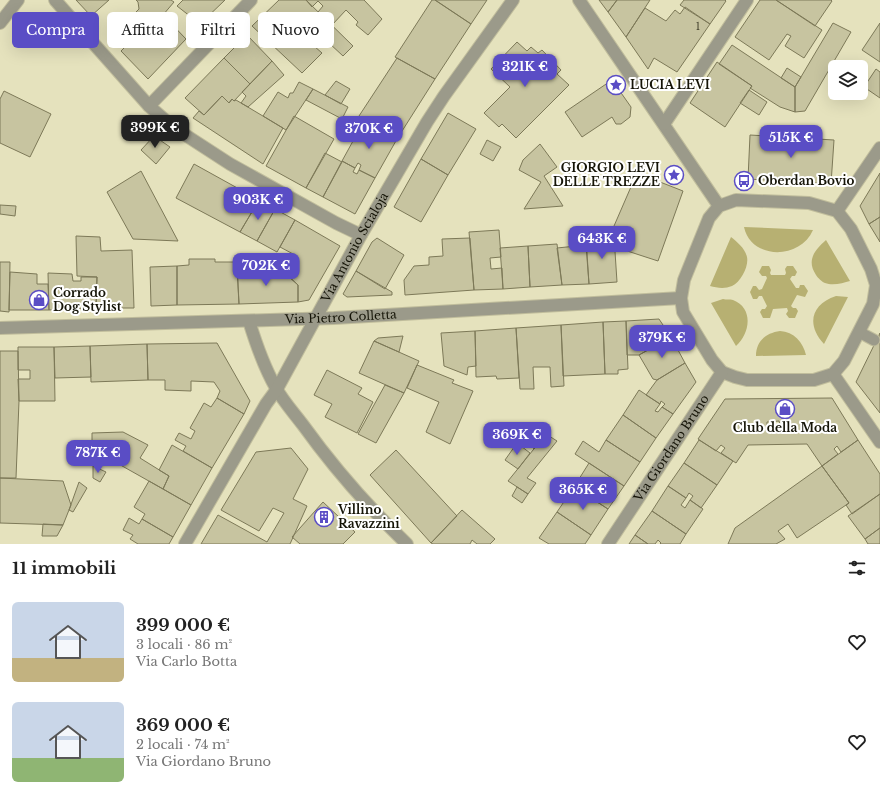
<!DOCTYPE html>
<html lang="it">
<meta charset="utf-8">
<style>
body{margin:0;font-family:"Libre Baskerville",serif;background:#f2f2f2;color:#222;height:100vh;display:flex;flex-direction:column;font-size:15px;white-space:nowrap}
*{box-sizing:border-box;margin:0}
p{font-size:13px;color:#767676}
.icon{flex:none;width:22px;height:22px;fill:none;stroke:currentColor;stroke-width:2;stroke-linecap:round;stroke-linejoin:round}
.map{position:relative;height:544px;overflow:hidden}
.details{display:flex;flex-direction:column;background:#fff;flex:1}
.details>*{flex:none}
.top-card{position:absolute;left:12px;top:12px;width:400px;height:36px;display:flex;gap:8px}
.fabs{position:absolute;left:828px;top:60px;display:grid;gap:8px}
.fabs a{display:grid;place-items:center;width:40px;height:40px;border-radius:6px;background:#fff;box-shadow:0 4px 16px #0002;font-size:20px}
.price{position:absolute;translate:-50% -34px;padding:0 9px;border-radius:8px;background:#5a4dc5;color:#fff;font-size:13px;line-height:26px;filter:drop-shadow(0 1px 2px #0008)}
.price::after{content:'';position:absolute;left:50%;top:24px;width:12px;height:9px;margin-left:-6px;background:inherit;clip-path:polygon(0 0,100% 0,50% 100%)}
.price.on{background:#222;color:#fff}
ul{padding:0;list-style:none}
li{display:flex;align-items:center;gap:12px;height:100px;padding:0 12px}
li span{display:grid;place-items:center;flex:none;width:112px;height:80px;border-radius:6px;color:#555}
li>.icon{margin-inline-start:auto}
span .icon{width:48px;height:48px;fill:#fffc;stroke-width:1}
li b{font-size:17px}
h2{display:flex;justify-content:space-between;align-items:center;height:48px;padding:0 12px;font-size:17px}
.chip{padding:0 14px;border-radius:6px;background:#fff;box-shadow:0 4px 16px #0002;font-size:14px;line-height:36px}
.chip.on{background:#5a4dc5;color:#fff}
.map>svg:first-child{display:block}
.green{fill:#b7b072}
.building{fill:#c7c4a0;stroke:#7d7958;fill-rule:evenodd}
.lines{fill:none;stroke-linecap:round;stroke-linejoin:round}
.lane-casing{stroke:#c0bd9c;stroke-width:13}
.street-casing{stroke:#c0bd9c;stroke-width:14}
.lane{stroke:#9b9a8a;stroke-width:11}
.street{stroke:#9b9a8a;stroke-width:12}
.labels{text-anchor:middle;stroke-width:4;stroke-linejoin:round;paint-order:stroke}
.number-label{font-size:10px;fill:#42402d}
.poi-label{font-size:12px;font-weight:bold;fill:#151407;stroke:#fff;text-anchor:start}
.street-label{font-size:12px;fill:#151407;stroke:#fff}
</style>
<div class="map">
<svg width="880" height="544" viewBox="0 0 880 544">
<rect width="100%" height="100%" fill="#e5e2bd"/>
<!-- green -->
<path class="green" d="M744,227L813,230C800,260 751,260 744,227Z
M731,237C737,242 745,248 747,257C749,266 741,282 732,286C725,289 717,288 710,286Z
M826,240L850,281C843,283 833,286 825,283C822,282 818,278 816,275C806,260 815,250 826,240Z
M762,266H769L771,270L770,273L771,275H785L786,273L785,269L787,266H793L797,272L795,276H792L790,279L796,288H799L800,285H804L808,291L805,297L797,295L791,306L793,308H796L798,311L795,318H789L786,314L788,311L787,308L773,309L770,318H763L760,312L762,309H765L767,306L762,296H759L757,299H753L750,292L753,286H756L759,290L762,289L767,278L766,276H762L759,272Z
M836,296L848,297L824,344C806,325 811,304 836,296Z
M723,299C726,300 730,299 733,300C754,308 750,334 736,346L711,303Z
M780,331C794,332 803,342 806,355L756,356C756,341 766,333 780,331Z"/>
<!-- building -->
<path class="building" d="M76,0H109L91,16Z
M136,0H171L174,2L163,15L186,39L148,79L121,51L142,30L130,18L139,9L138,2Z
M183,0H225L200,24L177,6Z
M279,0H306L353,46L343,56L329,43L325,48L319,42L314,46L322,53L302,73L252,26Z
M306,0H364L382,19L368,35L356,25L358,22L346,10L332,25L318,12L323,6L318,1L312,7Z
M432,0H435L471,24L435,79L395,57Z
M435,0H487L471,24Z
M599,0H617L608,12Z
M617,0H650L626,37L608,12Z
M684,0H725L726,1L710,24L680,5Z
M760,0H776L822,30L804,58L785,46L791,36L787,34L769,60L735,37Z
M776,0H831L832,1L815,26Z
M685,7L710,24L677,72L654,58L648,69L626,37L645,8L666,21L675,10L680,14Z
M833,23L851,32L805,111L795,112V87Z
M880,23V62L862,50Z
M247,35L272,61L250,84L224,58Z
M517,42L527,51L531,47L538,53L542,50L561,70L557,74L569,85L516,138L502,124L499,127L484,113L510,87L491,69Z
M732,45L795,87V112L780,107L750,88L752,86L719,64Z
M224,58L250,84L234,101L232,99L229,103L222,96L204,115L185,98Z
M397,58L435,79L397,139L364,121L359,116Z
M272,61L284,75L248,107L241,103L246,96L242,92Z
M717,62L752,86L725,127L690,103Z
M787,68L801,77L795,87L781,78Z
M876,69L880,72V98L864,87Z
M612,80L631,107L630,117L621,124H616L612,117L582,137L565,112Z
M336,81L350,89L341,104L325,95Z
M299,82L313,89L286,130L263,116L278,92L288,98L290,93H293Z
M313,89L348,107L342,119L306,100Z
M749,90L767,102L759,115L740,103Z
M4,91L51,114L30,157L0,143V99Z
M222,96L229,103L232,99L234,101L236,100L283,128L263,164L193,118L199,111L204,115Z
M448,113L476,129L448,175L421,159Z
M294,116L334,139L306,188L266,166Z
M364,121L377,127L375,131L380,134L382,131L397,139L375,178L359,170L361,165L358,163L355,168L342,161Z
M750,135L834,140L831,184L748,179Z
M154,136L170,147L156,164L141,150Z
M487,140L501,147L493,161L480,154Z
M540,144L557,167L544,176L563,206L524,209L541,182L519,170L523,160Z
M325,153L342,162L323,197L306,188Z
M421,159L448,175L421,222L394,207Z
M342,161L355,168L353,172L357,174L359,170L375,178L355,214L323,197Z
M194,164L259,200L240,232L176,198Z
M141,171L178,241L133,239L107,192Z
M637,173L683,191L658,261L615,247L614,226Z
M880,173V217L869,224L860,206Z
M259,200L275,209L257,241L240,232Z
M0,205L16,206L15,216L0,214Z
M275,209L295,220L277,252L257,241Z
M880,217V242L869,224Z
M295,220L340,246L309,300L298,302V285L286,274L295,255L280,247Z
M499,230L501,257L490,258L491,269L502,268L503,289L474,290L469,232Z
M76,236L100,237L101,251L132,250L134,308H96L97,277L77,276Z
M614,236L617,282L589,284L586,238Z
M377,238L404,255L385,289L356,271L372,242Z
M470,238L474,290L405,295L404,280L414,266L429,265V257L443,256L442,239Z
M557,244L562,285L530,287L528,246Z
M586,245L589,284L562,285L557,248Z
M528,246L530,287L503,289L500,248Z
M189,259H215V262H237L239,304L177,305V266L189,265Z
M0,262H10L9,312L0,311Z
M177,266V305L151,306L150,267Z
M263,268V271H276L277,274H286L298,285V302L239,304L237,269Z
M356,271L392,292V295L347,297L343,294Z
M10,272L37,274V284H48L49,310H9Z
M48,273L72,274L73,281H81V277H97L96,308L49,310Z
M659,319L671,337L639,355H627L626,321Z
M626,321L628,369L618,370V374H605L603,322Z
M603,322L605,374L563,376L561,325Z
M561,325L564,386L551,387L550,367H533L534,389H520L516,328Z
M516,328L519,378L497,379L496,376L476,377L475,331Z
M475,331L476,366L468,367L467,375L444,366L441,333Z
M880,333V413L856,382Z
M403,336L399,352L374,341L378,338Z
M671,337L685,363L657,380L653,379L639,355Z
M374,341L419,361L404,393L359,373Z
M217,343L250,401L244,414L217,398L220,391L214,382L191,381V391L165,390V380H148L147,344Z
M147,344L148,380L91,382L90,346Z
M90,346L91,377L55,378L54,347Z
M18,347H54L55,401H19L18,379H30V370H18Z
M0,351H18L19,401L16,478H0Z
M685,363L696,382L673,414L662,407L665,404L661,401L660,404L646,395L657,380Z
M417,365L454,380L452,383L473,391L450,444L426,432L439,402L407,388Z
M327,370L362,388L358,394L373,402L357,433L325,417L332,404L314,395Z
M385,385L404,393L376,443L358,434Z
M639,390L660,404L655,411L658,412L662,407L673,414L656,438L623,415Z
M217,398L244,414L212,468L183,451L186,446L175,440L179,433L191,439L195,431L190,428L204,403L211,407Z
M832,398L858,440L841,452L837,446L834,449L838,454L822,466L807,444L748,445L736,463L721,453L725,448L721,445L716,451L698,439L725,399ZM779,421L780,425L767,426V422Z
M623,415L656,438L640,462L606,440Z
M539,429L546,434L534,449L526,437Z
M123,432L148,445L140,458L169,476L163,489L92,449V433Z
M546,434L557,441L527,478L536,483L528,494L508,481Z
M606,440L640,462L624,486L575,454L583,441L599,452Z
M699,440L733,461L717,485L684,463Z
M858,440L880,474V494L852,514L846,505L849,503L822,466Z
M517,443L530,453L518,469L505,460Z
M172,445L212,468L191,505L163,489L169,476L159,470Z
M291,448L308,469L293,499L307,506L290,544H201L218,515L267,542L284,513L273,508L259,531L221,510L256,452Z
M396,450L457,516L431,543L370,475Z
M589,463L624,486L608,509L574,487Z
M684,463L717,485L701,508L690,500L693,496L689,493L686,498L668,486Z
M93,466L106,472L100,482L93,478Z
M822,466L849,503L797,538L788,524L778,531L785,539L776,544H728L735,528Z
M0,478L63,481L71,505L63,525L0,523Z
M149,481L191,505L173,537L142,519L145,514L134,507Z
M79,482L87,488L73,512L69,510Z
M668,486L686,498L681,505L685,508L690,500L703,509L686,534L652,511Z
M517,487L528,494L522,503L512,496Z
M574,487L608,509L591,535L557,512Z
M880,494V528L865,539L848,516Z
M323,502L355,532L343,544H300L292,537Z
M462,510L495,539L490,544H477L472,540L470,544H433L431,543Z
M652,511L686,534L680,544H660L661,543L658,540L655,544H648L635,535Z
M557,512L591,535L585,544H549L539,538Z
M129,518L139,524L142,519L173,537L169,544H138L130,539L133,535L123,530Z
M43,524L63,525L57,536H42Z
M880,528V544H868L865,539Z
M635,535L648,544H629Z"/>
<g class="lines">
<!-- lane casing -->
<g class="lane-casing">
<path id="lane" d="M859,332L874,340"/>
</g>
<!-- street casing -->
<g class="street-casing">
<g id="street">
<path d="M55,0L149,106L173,127L230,164L336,223L361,235"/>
<path d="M579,0L719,206"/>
<path d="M0,23L18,0"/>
<path d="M149,106L251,0"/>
<path d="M664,124L747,0"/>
<path d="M736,200L809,203L837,211L851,229L871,269L876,285L873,304L844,361L833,374L814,380H747L735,377L722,372L712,360L683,312L681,298L684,280L709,218L719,206Z"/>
<path d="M837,211L880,148"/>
<path d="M249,321C256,344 264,367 276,388C283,401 294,413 303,425C334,468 369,508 407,544"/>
<path id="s1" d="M0,328L334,318L681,298"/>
<path d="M833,374L880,442"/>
<path id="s2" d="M185,544L266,404L277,389L361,235L427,122L444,96L513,0"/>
<path id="s3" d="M608,544L722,372"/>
</g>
</g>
<!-- lane -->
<use href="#lane" class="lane"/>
<!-- street -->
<use href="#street" class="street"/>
</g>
<!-- icons -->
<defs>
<g id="sight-ring" transform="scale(1)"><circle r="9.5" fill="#fff" stroke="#5a4dc5" stroke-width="1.5"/><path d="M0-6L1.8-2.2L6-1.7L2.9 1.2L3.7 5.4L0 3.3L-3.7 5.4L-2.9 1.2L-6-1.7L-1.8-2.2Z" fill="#5a4dc5"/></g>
<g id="bus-ring" transform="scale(1)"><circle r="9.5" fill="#fff" stroke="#5a4dc5" stroke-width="1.5"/><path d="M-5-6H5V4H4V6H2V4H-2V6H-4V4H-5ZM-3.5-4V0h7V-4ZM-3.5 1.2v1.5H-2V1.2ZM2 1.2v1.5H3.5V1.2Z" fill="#5a4dc5"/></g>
<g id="shop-ring" transform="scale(1)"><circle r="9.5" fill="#fff" stroke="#5a4dc5" stroke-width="1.5"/><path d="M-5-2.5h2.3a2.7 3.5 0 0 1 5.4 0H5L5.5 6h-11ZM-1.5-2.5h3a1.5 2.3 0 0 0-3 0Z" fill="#5a4dc5"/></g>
<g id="building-ring" transform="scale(1)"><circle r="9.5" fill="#fff" stroke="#5a4dc5" stroke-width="1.5"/><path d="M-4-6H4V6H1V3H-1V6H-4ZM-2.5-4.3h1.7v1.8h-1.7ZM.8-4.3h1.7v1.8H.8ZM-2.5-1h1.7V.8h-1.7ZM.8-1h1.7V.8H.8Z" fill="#5a4dc5"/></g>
</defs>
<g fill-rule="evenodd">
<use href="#sight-ring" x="616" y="85"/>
<use href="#sight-ring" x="674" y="175"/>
<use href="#bus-ring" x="744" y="181"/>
<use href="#shop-ring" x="39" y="300"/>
<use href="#shop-ring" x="785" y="409"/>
<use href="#building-ring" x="324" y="517"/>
</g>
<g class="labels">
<!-- number labels -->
<g class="number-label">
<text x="698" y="30">1</text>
</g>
<!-- poi labels -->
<g class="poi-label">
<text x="630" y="89">LUCIA LEVI</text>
<text x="660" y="172" text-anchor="end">GIORGIO LEVI<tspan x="660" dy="14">DELLE TREZZE</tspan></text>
<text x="758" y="185">Oberdan Bovio</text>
<text x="53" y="297">Corrado<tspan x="53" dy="14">Dog Stylist</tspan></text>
<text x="785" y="432" text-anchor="middle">Club della Moda</text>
<text x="338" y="514">Villino<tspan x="338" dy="14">Ravazzini</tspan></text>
</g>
<!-- street labels -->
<g class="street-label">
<text dy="4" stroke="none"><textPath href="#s2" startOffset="342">Via Antonio Scialoja</textPath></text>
<text dy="4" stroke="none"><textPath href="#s1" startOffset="341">Via Pietro Colletta</textPath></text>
<text dy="4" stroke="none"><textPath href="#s3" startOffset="115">Via Giordano Bruno</textPath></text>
</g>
</g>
</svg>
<div class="fabs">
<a><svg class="icon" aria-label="layers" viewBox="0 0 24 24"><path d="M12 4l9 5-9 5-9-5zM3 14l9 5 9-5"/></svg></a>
</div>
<b class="price" style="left:525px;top:88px">321K €</b>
<b class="price on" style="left:155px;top:149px">399K €</b>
<b class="price" style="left:369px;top:150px">370K €</b>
<b class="price" style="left:791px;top:159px">515K €</b>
<b class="price" style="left:258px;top:221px">903K €</b>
<b class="price" style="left:602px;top:260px">643K €</b>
<b class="price" style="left:266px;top:287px">702K €</b>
<b class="price" style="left:662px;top:359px">379K €</b>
<b class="price" style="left:517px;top:456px">369K €</b>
<b class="price" style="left:98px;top:474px">787K €</b>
<b class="price" style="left:583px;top:511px">365K €</b>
<div class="top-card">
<a class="chip on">Compra</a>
<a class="chip">Affitta</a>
<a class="chip">Filtri</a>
<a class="chip">Nuovo</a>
</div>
</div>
<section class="details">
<h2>11 immobili<svg class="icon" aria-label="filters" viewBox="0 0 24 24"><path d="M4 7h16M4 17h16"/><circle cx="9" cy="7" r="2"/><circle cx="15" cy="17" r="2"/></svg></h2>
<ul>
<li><span style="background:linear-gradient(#c9d6e8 70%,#c2b280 0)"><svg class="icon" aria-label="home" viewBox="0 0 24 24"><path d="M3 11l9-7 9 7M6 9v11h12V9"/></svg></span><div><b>399 000 €</b><p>3 locali · 86 m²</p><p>Via Carlo Botta</p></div><svg class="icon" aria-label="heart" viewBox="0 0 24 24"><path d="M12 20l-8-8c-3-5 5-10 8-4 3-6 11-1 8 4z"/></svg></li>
<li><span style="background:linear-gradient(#c9d6e8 70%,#8fb573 0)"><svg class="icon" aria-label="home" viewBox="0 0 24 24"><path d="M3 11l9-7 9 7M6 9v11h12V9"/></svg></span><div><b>369 000 €</b><p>2 locali · 74 m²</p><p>Via Giordano Bruno</p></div><svg class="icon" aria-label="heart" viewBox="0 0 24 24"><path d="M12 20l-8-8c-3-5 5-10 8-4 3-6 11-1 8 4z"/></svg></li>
</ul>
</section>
